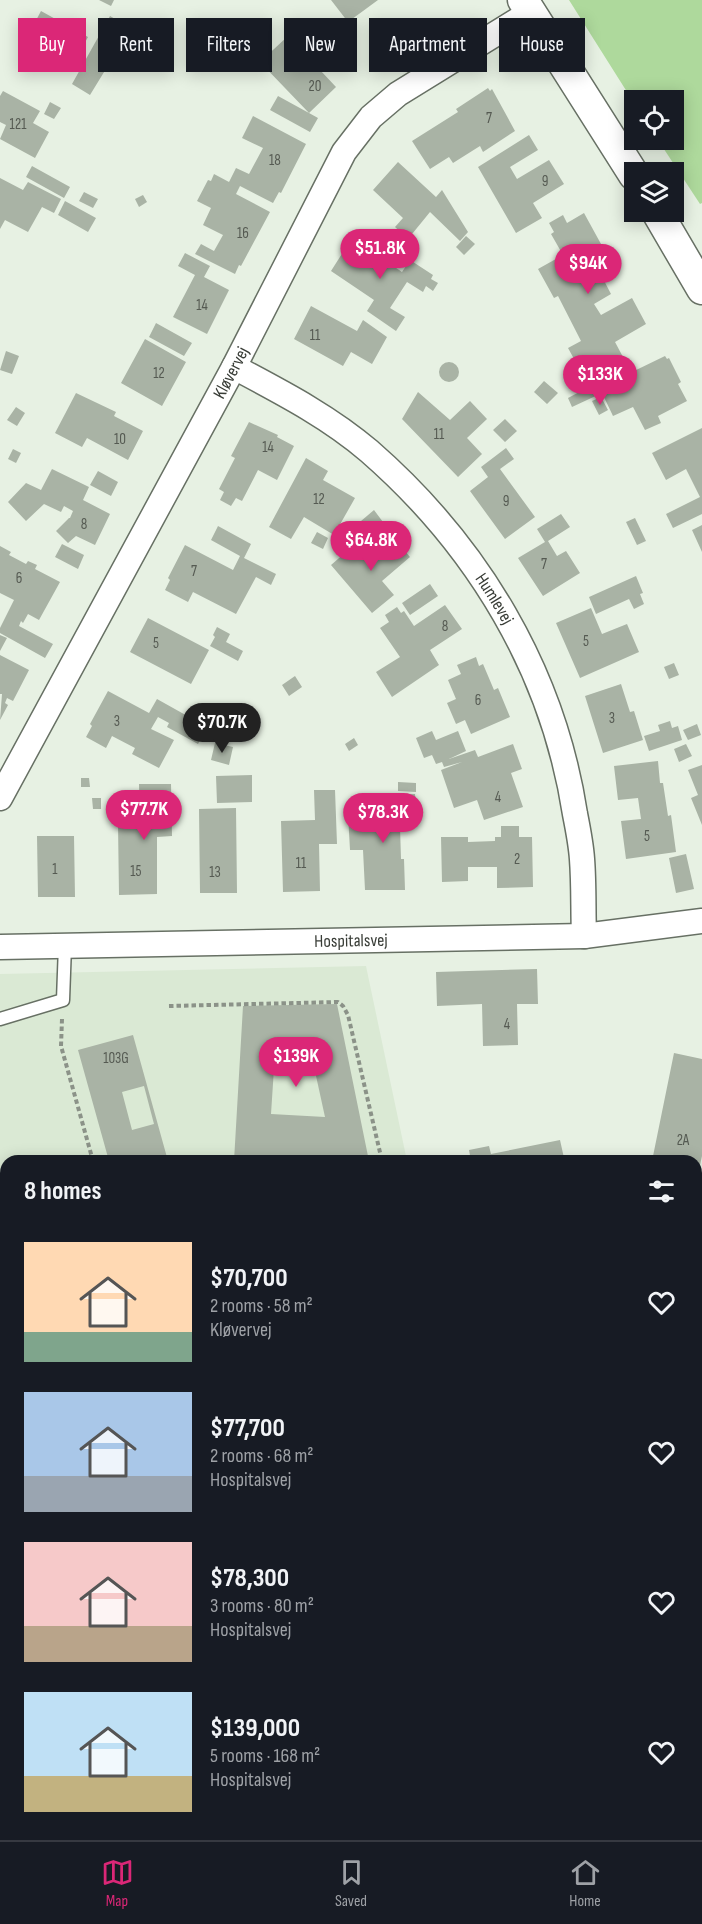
<!DOCTYPE html>
<meta charset="utf-8">
<style>
body{margin:0;font-family:"Sofia Sans Condensed",sans-serif;background:#242831;color:#f1f3f6;height:100vh;display:flex;flex-direction:column;font-size:22px;white-space:nowrap}
*{box-sizing:border-box;margin:0}
p{font-size:20px;color:#9ea1a6}
.icon{flex:none;width:33px;height:33px;fill:none;stroke:currentColor;stroke-width:2;stroke-linecap:round;stroke-linejoin:round}
.map{position:relative;flex:1;overflow:hidden}
.sheet{position:absolute;left:0px;top:1155px;width:702px;height:686px;display:flex;flex-direction:column;background:#171b24;border-radius:18px 18px 0 0;box-shadow:0 3px 15px #0003}
.sheet>*{flex:none}
.top-card{position:absolute;left:18px;top:18px;width:666px;height:54px;display:flex;gap:12px}
.controls{position:absolute;left:624px;top:90px;display:grid;gap:12px}
.controls a{display:grid;place-items:center;width:60px;height:60px;border-radius:0px;background:#171b24;box-shadow:0 3px 15px #0003;font-size:30px}
.price{position:absolute;translate:-50% -51px;padding:0 14px;border-radius:21px;background:#db2777;color:#fff;font-size:20px;line-height:39px;filter:drop-shadow(0 2px 3px #0008)}
.price::after{content:'';position:absolute;left:50%;top:36px;width:18px;height:14px;margin-left:-9px;background:inherit;clip-path:polygon(0 0,100% 0,50% 100%)}
.price.active{background:#222;color:#fff}
ul{padding:0;list-style:none}
li{display:flex;align-items:center;gap:18px;height:150px;padding:0 24px}
li span{display:grid;place-items:center;flex:none;width:168px;height:120px;border-radius:0px;color:#555}
li>.icon{margin-inline-start:auto}
span .icon{width:72px;height:72px;fill:#fffc;stroke-width:1}
li b{font-size:26px}
h2{display:flex;justify-content:space-between;align-items:center;height:72px;padding:0 24px;font-size:26px}
.pill{padding:0 21px;border-radius:0px;background:#171b24;box-shadow:0 3px 15px #0003;font-size:21px;line-height:54px}
.pill.active{background:#db2777;color:#fff}
.dock{display:flex;justify-content:space-around;align-items:center;height:84px;border-top:2px solid #363941;background:#171b24;font-size:16px;color:#9ea1a6}
.dock a{display:grid;justify-items:center;gap:3px}
.dock .active{color:#db2777}
.map>svg:first-child{display:block}
.built{fill:#dae9d4}
.green{fill:#aed99c}
.building{fill:#a9b3a5;fill-rule:evenodd}
.lines{fill:none;stroke-linecap:round;stroke-linejoin:round}
.service-casing{stroke:#677064;stroke-width:15}
.minor-casing{stroke:#677064;stroke-width:27}
.tertiary-casing{stroke:#677064;stroke-width:33}
.path{stroke:#8b9288;stroke-width:4;stroke-dasharray:4.5 3;stroke-linecap:butt}
.service{stroke:#fff;stroke-width:12}
.minor{stroke:#fff;stroke-width:24}
.tertiary{stroke:#fff;stroke-width:30}
.labels{text-anchor:middle;stroke-width:5;stroke-linejoin:round;paint-order:stroke}
.number-label{font-size:15px;fill:#555a52}
.street-label{font-size:18px;fill:#393d37;stroke:#e7f1e3}
</style>
<div class="map">
<svg width="702" height="1840" viewBox="0 0 702 1840">
<rect width="100%" height="100%" fill="#e7f1e3"/>
<!-- built -->
<path class="built" d="M366,966L407,1161H6V1834L54,1835L53,1840H0V974Z"/>
<!-- green -->
<path class="green" d="M569,0H702V203L700,204L658,140H674V100H634V103Z
M696,1291L702,1292V1840H53L54,1834H696Z
M6,1414V1834L51,1835V1840H0V1416Z"/>
<!-- building -->
<path class="building" d="M99,0H114L111,6Z
M331,0H378L348,22Z
M41,11L88,37L70,70L52,61L46,62L40,58L39,54L23,45Z
M110,16L131,28L90,95L72,84Z
M288,36L336,87L309,113L318,118L310,132L270,110L278,96L309,113L260,62Z
M488,88L490,91L492,89L515,131L483,152L480,146L453,163L449,157L430,169L412,141L458,112L456,109Z
M3,91L40,111L33,123L49,132L35,158L0,139L6,125L0,122V96Z
M50,102L61,108L54,119L44,114Z
M253,116L306,144L281,193L279,192L273,203L240,186L236,194L270,212L241,266L239,265L235,274L195,254L201,244L214,251L223,235L203,225L211,208L197,201L208,180L211,181L214,174L229,182L236,168L249,174L263,148L242,138Z
M529,135L538,150L510,167L517,179L549,160L564,184L533,203L542,218L516,233L478,167Z
M398,162L436,197L442,190L468,232L460,241L430,212L408,239L395,227L403,218L373,190Z
M32,166L70,187L64,198L26,177Z
M0,178L23,190L28,182L61,199L54,213L42,207L28,232L5,220L0,229Z
M84,192L98,199L93,208L79,201Z
M143,195L147,202L139,207L135,199Z
M65,201L96,218L88,232L58,215Z
M584,213L612,264L599,271L611,294L594,304L601,315L632,298L646,324L615,342L623,357L584,377L568,348L581,341L558,296L554,298L538,269L563,255L551,234L554,232L549,223L563,215L567,223Z
M466,236L475,244L464,255L456,247Z
M352,238L402,272L410,260L433,275L431,279L438,283L433,291L426,286L423,292L407,282L390,308L405,317L396,331L367,311L374,300L331,271Z
M185,253L210,266L204,277L229,290L207,334L173,317L195,275L178,266Z
M311,306L357,331L363,320L387,337L372,364L351,352L343,366L294,339Z
M156,323L192,343L184,356L149,337Z
M145,339L186,362L162,406L121,383Z
M6,351L19,356L12,374L0,370Z
M665,356L667,359L669,358L681,382L678,384L687,401L658,416L661,423L645,430L633,407L613,416L602,393L572,407L568,398L598,382L597,379L627,364L632,372Z
M439 372a10 10 0 1 1 20 0a10 10 0 1 1-20 0Z
M544,381L558,393L547,404L534,392Z
M418,392L450,420L470,401L487,419L467,438L482,454L458,477L402,419Z
M76,393L116,412L114,416L143,431L128,460L87,438L82,447L55,433Z
M601,397L608,410L599,415L592,401Z
M16,407L25,413L17,426L7,420Z
M505,419L517,431L505,442L493,430Z
M249,422L278,435L277,437L294,446L277,480L258,470L242,501L236,498L231,506L220,500L224,492L219,489L235,458L231,456Z
M702,428V514L673,528L666,514L700,497L686,469L666,480L652,453Z
M506,448L514,459L500,469L535,517L505,539L470,491L488,477L481,467Z
M13,449L21,453L16,463L8,459Z
M306,458L328,471L323,480L355,498L334,535L304,517L291,539L269,527Z
M52,469L89,487L83,500L110,514L95,545L76,536L68,543L56,531L69,518H70L73,511L64,506L61,512L44,504L26,521L8,502L26,483L41,490Z
M98,471L118,482L111,496L90,485Z
M374,510L383,522L357,544L348,532Z
M561,514L570,527L548,541L557,556L566,551L580,573L543,596L518,558L545,542L537,529Z
M635,518L646,541L637,545L626,522Z
M702,525V552L692,530Z
M218,526L251,544L244,558L276,574L271,585L256,577L236,614L193,592L188,602L165,590L170,580L168,578L185,545L233,570L240,556L211,540Z
M317,532L328,538L323,549L311,543Z
M391,535L410,557L382,581L394,595L372,613L331,565L353,546L363,559Z
M62,544L84,555L78,569L55,557Z
M0,546L11,552L9,555L26,564L28,561L37,565L35,569L60,582L39,620L28,614L23,623L21,621L19,626L53,644L45,658L0,633V628L14,600L0,593Z
M636,576L643,593L640,594L644,604L634,609L629,599L596,614L589,597Z
M430,584L438,596L410,615L402,603Z
M445,605L462,629L430,650L439,665L392,697L376,672L400,657L380,628L389,622L385,615L397,607L401,613L404,611L414,626Z
M591,608L602,634L627,624L639,652L580,678L556,623Z
M148,618L209,650L191,684L130,652Z
M217,627L230,634L226,642L243,651L238,661L210,646L215,637L213,635Z
M0,635L7,638L0,651Z
M0,655L29,670L13,701L7,698L5,703L8,705L0,720L2,694H0Z
M476,657L479,666L483,664L494,690L498,688L510,717L471,734L465,720L456,724L447,703L456,699L448,680L461,674L457,665Z
M674,663L679,675L669,679L664,667Z
M295,676L302,687L289,696L282,685Z
M621,684L630,712L634,711L643,740L603,753L585,696Z
M108,691L149,713L157,699L207,727L198,744L167,727L169,723L158,717L151,729L174,740L159,768L132,754L135,748L112,736L106,748L86,737L92,726L90,724Z
M670,721L672,728L678,726L682,740L649,751L644,736L660,731L658,725Z
M697,724L701,735L688,740L683,730Z
M432,731L436,740L458,731L466,751L449,759L475,750L478,757L513,744L522,769L511,773L523,807L484,820L477,800L454,808L441,770L462,762L444,767L442,762L436,764L432,755L424,758L416,738Z
M354,738L358,745L349,751L345,744Z
M215,743L233,747L229,765L211,760Z
M686,744L692,756L679,762L674,749Z
M658,761L660,783H663L668,816L671,815L676,852L626,859L621,821L641,819L638,798L618,800L614,766Z
M702,765V825L691,798L698,795L688,770Z
M252,775V802L217,803L216,776Z
M81,778H89L90,787H81Z
M398,782L416,783V792L398,791Z
M139,784H171L172,836L157,837V894L119,895L118,824H140Z
M314,790H335L337,844H319L320,891L283,892L281,821L315,820Z
M415,794L417,827H400L401,859H404L405,890H365L363,850H350L348,814H395V795Z
M92,798H101V809H93Z
M236,808L237,893H200L199,809Z
M501,826H519V837H532L533,887L497,888V867H468V881L442,882L441,837H468V842L495,841V837H501Z
M37,836H74L75,897H38Z
M686,854L694,889L676,893L669,858Z
M537,969L538,1004H517L518,1045L483,1046L482,1004L437,1006L436,972Z
M337,1004L369,1161H234L243,1006ZM275,1053H311L325,1117L271,1114Z
M133,1035L168,1161H109L78,1050ZM144,1086L154,1124L132,1130L122,1092Z
M674,1053L702,1059V1156L697,1179L696,1161H652Z
M560,1140L564,1158L559,1159V1161H471L469,1150L489,1146L491,1154Z
M6,1256V1267L0,1269V1258Z
M6,1317V1406L0,1408V1319Z"/>
<g class="lines">
<!-- service casing -->
<g class="service-casing">
<path id="service" d="M0,1019L63,1000L65,945
M0,1291L6,1289"/>
</g>
<!-- minor casing -->
<g class="minor-casing">
<g id="minor">
<path id="s1" d="M234,367C281,392 328,416 369,451C478,546 553,671 575,814C578,829 581,844 582,859C584,885 583,911 584,936"/>
<path id="s2" d="M0,798L234,367L344,152L371,117L398,94L531,12"/>
<path id="s3" d="M0,947L584,936L702,921"/>
</g>
</g>
<!-- tertiary casing -->
<g class="tertiary-casing">
<path id="tertiary" d="M523,0L634,175
M657,212L702,289"/>
</g>
<!-- path -->
<path class="path" d="M169,1006L338,1002L343,1006L348,1015L382,1161
M62,1019L61,1046L93,1161
M0,1240L6,1238
M0,1445L6,1443
M0,1474L6,1478
M0,1506L6,1512
M0,1537L6,1528
M0,1556L6,1560
M0,1587L6,1579
M0,1728H6
M0,1783L6,1780"/>
<!-- service -->
<use href="#service" class="service"/>
<!-- minor -->
<use href="#minor" class="minor"/>
<!-- tertiary -->
<use href="#tertiary" class="tertiary"/>
</g>
<g class="labels">
<!-- number labels -->
<g class="number-label">
<text x="315" y="91">20</text>
<text x="489" y="123">7</text>
<text x="18" y="129">121</text>
<text x="275" y="165">18</text>
<text x="545" y="186">9</text>
<text x="243" y="238">16</text>
<text x="202" y="310">14</text>
<text x="315" y="340">11</text>
<text x="159" y="378">12</text>
<text x="439" y="439">11</text>
<text x="120" y="444">10</text>
<text x="268" y="452">14</text>
<text x="319" y="504">12</text>
<text x="506" y="506">9</text>
<text x="84" y="529">8</text>
<text x="544" y="569">7</text>
<text x="194" y="576">7</text>
<text x="19" y="583">6</text>
<text x="445" y="631">8</text>
<text x="586" y="646">5</text>
<text x="156" y="648">5</text>
<text x="478" y="705">6</text>
<text x="612" y="723">3</text>
<text x="117" y="726">3</text>
<text x="498" y="802">4</text>
<text x="647" y="841">5</text>
<text x="517" y="864">2</text>
<text x="301" y="868">11</text>
<text x="55" y="874">1</text>
<text x="136" y="876">15</text>
<text x="215" y="877">13</text>
<text x="507" y="1029">4</text>
<text x="116" y="1063">103G</text>
<text x="683" y="1145">2A</text>
</g>
<!-- street labels -->
<g class="street-label">
<text dy="6" stroke="none"><textPath href="#s2" startOffset="484">Kløvervej</textPath></text>
<text dy="6" stroke="none"><textPath href="#s1" startOffset="354">Humlevej</textPath></text>
<text dy="6" stroke="none"><textPath href="#s3" startOffset="351">Hospitalsvej</textPath></text>
</g>
</g>
</svg>
<div class="controls">
<a><svg class="icon" aria-label="locate" viewBox="0 0 24 24"><circle cx="12" cy="12" r="6"/><path d="M12 2v4M12 18v4M2 12h4M18 12h4"/></svg></a>
<a><svg class="icon" aria-label="layers" viewBox="0 0 24 24"><path d="M12 4l9 5-9 5-9-5zM3 14l9 5 9-5"/></svg></a>
</div>
<b class="price" style="left:380px;top:280px">$51.8K</b>
<b class="price" style="left:588px;top:295px">$94K</b>
<b class="price" style="left:600px;top:406px">$133K</b>
<b class="price" style="left:371px;top:572px">$64.8K</b>
<b class="price active" style="left:222px;top:754px">$70.7K</b>
<b class="price" style="left:144px;top:841px">$77.7K</b>
<b class="price" style="left:383px;top:844px">$78.3K</b>
<b class="price" style="left:296px;top:1088px">$139K</b>
<div class="top-card">
<a class="pill active">Buy</a>
<a class="pill">Rent</a>
<a class="pill">Filters</a>
<a class="pill">New</a>
<a class="pill">Apartment</a>
<a class="pill">House</a>
</div>
<section class="sheet">
<h2>8 homes<svg class="icon" aria-label="filters" viewBox="0 0 24 24"><path d="M4 7h16M4 17h16"/><circle cx="9" cy="7" r="2"/><circle cx="15" cy="17" r="2"/></svg></h2>
<ul>
<li><span style="background:linear-gradient(#ffd9b3 75%,#7fa58c 0)"><svg class="icon" aria-label="home" viewBox="0 0 24 24"><path d="M3 11l9-7 9 7M6 9v11h12V9"/></svg></span><div><b>$70,700</b><p>2 rooms · 58 m²</p><p>Kløvervej</p></div><svg class="icon" aria-label="heart" viewBox="0 0 24 24"><path d="M12 20l-8-8c-3-5 5-10 8-4 3-6 11-1 8 4z"/></svg></li>
<li><span style="background:linear-gradient(#a9c7e8 70%,#9aa5b1 0)"><svg class="icon" aria-label="home" viewBox="0 0 24 24"><path d="M3 11l9-7 9 7M6 9v11h12V9"/></svg></span><div><b>$77,700</b><p>2 rooms · 68 m²</p><p>Hospitalsvej</p></div><svg class="icon" aria-label="heart" viewBox="0 0 24 24"><path d="M12 20l-8-8c-3-5 5-10 8-4 3-6 11-1 8 4z"/></svg></li>
<li><span style="background:linear-gradient(#f6c9c9 70%,#b9a48a 0)"><svg class="icon" aria-label="home" viewBox="0 0 24 24"><path d="M3 11l9-7 9 7M6 9v11h12V9"/></svg></span><div><b>$78,300</b><p>3 rooms · 80 m²</p><p>Hospitalsvej</p></div><svg class="icon" aria-label="heart" viewBox="0 0 24 24"><path d="M12 20l-8-8c-3-5 5-10 8-4 3-6 11-1 8 4z"/></svg></li>
<li><span style="background:linear-gradient(#bfe0f5 70%,#c2b280 0)"><svg class="icon" aria-label="home" viewBox="0 0 24 24"><path d="M3 11l9-7 9 7M6 9v11h12V9"/></svg></span><div><b>$139,000</b><p>5 rooms · 168 m²</p><p>Hospitalsvej</p></div><svg class="icon" aria-label="heart" viewBox="0 0 24 24"><path d="M12 20l-8-8c-3-5 5-10 8-4 3-6 11-1 8 4z"/></svg></li>
</ul>
</section>
</div>
<nav class="dock">
<a class="active"><svg class="icon" aria-label="map" viewBox="0 0 24 24"><path d="M3 6l6-2 6 2 6-2v14l-6 2-6-2-6 2zM9 4v14M15 6v14"/></svg>Map</a>
<a><svg class="icon" aria-label="saved" viewBox="0 0 24 24"><path d="M7 4h10v16l-5-4-5 4z"/></svg>Saved</a>
<a><svg class="icon" aria-label="home" viewBox="0 0 24 24"><path d="M3 11l9-7 9 7M6 9v11h12V9"/></svg>Home</a>
</nav>
